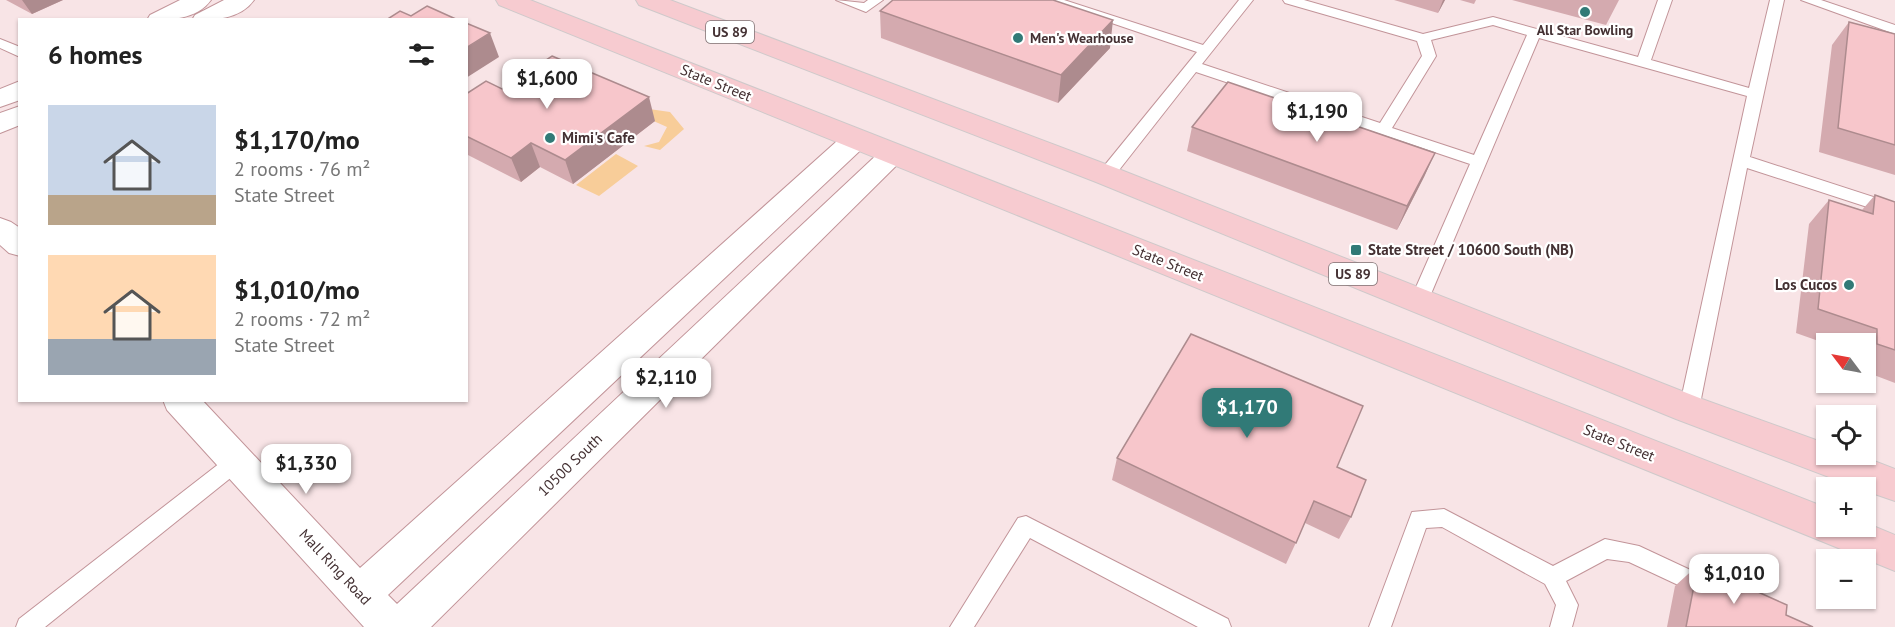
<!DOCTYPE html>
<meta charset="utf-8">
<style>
body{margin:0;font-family:"PT Sans",sans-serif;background:#f6f6f6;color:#222;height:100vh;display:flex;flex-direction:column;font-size:22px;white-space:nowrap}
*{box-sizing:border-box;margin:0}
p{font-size:20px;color:#767676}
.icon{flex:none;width:33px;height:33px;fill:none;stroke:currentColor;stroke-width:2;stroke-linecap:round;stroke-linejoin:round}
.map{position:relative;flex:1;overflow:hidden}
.drawer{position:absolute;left:18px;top:18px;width:450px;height:384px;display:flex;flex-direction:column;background:#fff;border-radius:0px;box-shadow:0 2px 4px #0004}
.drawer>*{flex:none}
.needle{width:39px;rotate:302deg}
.controls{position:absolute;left:1816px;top:333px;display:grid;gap:12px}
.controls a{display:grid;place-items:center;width:60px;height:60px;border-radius:0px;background:#fff;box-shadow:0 2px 4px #0004;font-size:30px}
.price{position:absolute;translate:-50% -51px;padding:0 14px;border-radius:12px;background:#fff;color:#222;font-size:20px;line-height:39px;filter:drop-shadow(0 2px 3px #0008)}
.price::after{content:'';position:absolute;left:50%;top:36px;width:18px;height:14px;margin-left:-9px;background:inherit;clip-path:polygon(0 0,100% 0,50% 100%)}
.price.current{background:#317a77;color:#fff}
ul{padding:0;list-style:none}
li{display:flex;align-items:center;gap:18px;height:150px;padding:0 30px}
li span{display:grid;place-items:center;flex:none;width:168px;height:120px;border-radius:0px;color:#555}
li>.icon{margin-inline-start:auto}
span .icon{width:72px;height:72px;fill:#fffc;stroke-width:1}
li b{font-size:26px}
h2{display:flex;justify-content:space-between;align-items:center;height:72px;padding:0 30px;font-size:26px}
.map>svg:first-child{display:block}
.green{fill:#f8cd99}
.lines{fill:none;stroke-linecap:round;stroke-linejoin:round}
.service-casing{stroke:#c29499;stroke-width:2}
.minor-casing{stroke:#c29499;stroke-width:2}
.primary-casing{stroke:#cec9ca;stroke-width:2}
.service{fill:#fff;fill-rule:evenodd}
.minor{fill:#fff;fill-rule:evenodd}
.primary{fill:#f7cbd0;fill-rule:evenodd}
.wall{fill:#d4aaaf}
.shaded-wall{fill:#ad8b8e}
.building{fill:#f7c6cb;stroke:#ad8b8e;stroke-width:1.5}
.poi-dot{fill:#317a77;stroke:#fff;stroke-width:2}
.labels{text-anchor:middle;stroke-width:4.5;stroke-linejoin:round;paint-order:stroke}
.far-poi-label{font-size:14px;font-weight:bold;fill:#443133;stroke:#fff}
.shield{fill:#fff;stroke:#7c6f70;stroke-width:1.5}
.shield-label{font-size:14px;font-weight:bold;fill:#443133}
.street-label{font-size:15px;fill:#443133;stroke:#fff}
.poi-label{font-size:15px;font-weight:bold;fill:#443133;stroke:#fff;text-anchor:start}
</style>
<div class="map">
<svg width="1895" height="627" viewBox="0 0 1895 627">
<rect width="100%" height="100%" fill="#f8e4e6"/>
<!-- green -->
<path class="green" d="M557,78L649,109L670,112L684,129L660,150L644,146L659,142L667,127Z
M616,154L638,166L599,196L576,185Z"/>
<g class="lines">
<!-- service casing -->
<g class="service-casing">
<path id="service" d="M836,0L864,3L868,0H883L866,12Z
M1044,0H1064L1203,45L1239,0H1253L1202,64L1380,123L1422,56L1417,41L1285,3L1283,0H1304L1423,34L1493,17L1638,57L1658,0H1672L1651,60L1749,88L1770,0H1784L1750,157L1895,204V216L1747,168L1699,409L1696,415L1689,417L1682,415L1679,409L1747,96L1539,38L1428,301L1425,306H1413L1410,301L1470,164L1196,72L1112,179H1100L1098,175L1100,171L1197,52ZM1493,25L1527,35L1474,155L1392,128L1436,56L1431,40Z
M1801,0H1821L1895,25V34Z
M0,39L20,47V57L0,48Z
M236,454L243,456L246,462L243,468L45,627H16L19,619L229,456Z
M1444,509L1553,566L1605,539L1639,546L1714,581L1717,588L1714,595L1706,598L1629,562L1607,559L1566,581L1578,605L1572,627H1550L1556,605L1545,584L1442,527L1426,528L1391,627H1369L1412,512Z
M1026,516L1228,619L1231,627H1198L1030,538L974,627H950L1018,518Z"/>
</g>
<!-- minor casing -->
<g class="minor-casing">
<path id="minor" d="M180,0H211C197,20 169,20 147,20L150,15Z
M224,0H254C240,20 213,20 192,20L195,15Z
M20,81V100L0,107V89Z
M20,106V125L0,133V113Z
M856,130L866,133L870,139L866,145L388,595L397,604L884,148L894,145L904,148L908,154L431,627H364L167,410L163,400H202L360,568L846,133Z
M0,218L11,222L20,228V256L9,253L0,245Z"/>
</g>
<!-- primary casing -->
<g class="primary-casing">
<path id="primary" d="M496,0H530L1827,508V526H1866V523L1895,535V571L499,5Z
M636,0H670L1116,168L1702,399L1827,444V454H1856L1895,469V501L1866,491V488H1858L1676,419L1096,182L639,5Z"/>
</g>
<!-- service -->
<use href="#service" class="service"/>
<!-- minor -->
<use href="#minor" class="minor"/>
<!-- primary -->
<use href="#primary" class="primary"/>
</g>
<!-- wall -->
<path class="wall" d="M6,0H63L32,14Z
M1394,0H1445L1438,13Z
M1460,0H1476L1474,4Z
M1512,0H1619L1606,25Z
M880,11L1110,48L1058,103L881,38Z
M1849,22L1895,34V175L1819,152L1832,45Z
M466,94L655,121L573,184L540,167L521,182L466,154Z
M1192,127L1435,153L1424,177L1397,230L1187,151Z
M1875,195L1895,202V383L1866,372V344H1827L1796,333L1809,224L1829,200L1862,210Z
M1117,458L1337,467L1351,517L1339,539L1305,523L1286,564L1112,480Z
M1698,565L1786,615L1813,627H1667L1675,586Z"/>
<!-- shaded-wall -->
<path class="shaded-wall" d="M22,0H63L32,14Z
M1443,0H1445L1438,13Z
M1113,20L1110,48L1058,103L1061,75Z
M490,33L499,57L466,78V48Z
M649,97L655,121L573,184L565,160Z
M531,143L540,167L521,182L511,158Z
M1435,153L1424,177L1397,230L1407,206Z"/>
<!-- building -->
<path class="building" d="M893,0H1053L1113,20L1061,75L880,11Z
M427,6L458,20H386L400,11L411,16Z
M1849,22L1895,34V145L1838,128Z
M466,23L490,33L466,48Z
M552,56L649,97L565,160L531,143L511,158L466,136V94L486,81L502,89Z
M1228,82L1435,153L1407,206L1192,127Z
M1875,195L1895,202V350L1877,344V329L1818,309L1829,200L1873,214Z
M1191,334L1363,406L1337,467L1366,480L1351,517L1314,501L1296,543L1117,458Z
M1698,565L1787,605L1786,615L1813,627H1686Z"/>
<!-- markers -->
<g class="poi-dot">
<circle cx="1585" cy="12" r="6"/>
<circle cx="1018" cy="38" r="6"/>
<circle cx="550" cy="138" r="6"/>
<rect x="1350" y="244" width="12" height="12" rx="3"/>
<circle cx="1849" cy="285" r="6"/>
</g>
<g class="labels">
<!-- far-poi labels -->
<g class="far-poi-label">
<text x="1585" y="35">All Star Bowling</text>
<text x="1030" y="43" text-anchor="start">Men's Wearhouse</text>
</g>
<!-- shield labels -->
<g class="shield">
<rect x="706" y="21" width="48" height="22" rx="4.5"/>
<rect x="1329" y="263" width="48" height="22" rx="4.5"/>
</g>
<g class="shield-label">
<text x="730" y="37">US 89</text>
<text x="1353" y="279">US 89</text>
</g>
<!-- street labels -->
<g class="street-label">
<text transform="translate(716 83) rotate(22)" y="5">State Street</text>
<text transform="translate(1168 263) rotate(22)" y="5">State Street</text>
<text transform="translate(1619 443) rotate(22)" y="5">State Street</text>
<text transform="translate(570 465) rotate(-44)" y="5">10500 South</text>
<text transform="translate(335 567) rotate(47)" y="5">Mall Ring Road</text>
</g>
<!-- poi labels -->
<g class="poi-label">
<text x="562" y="143">Mimi's Cafe</text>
<text x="1368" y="255">State Street / 10600 South (NB)</text>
<text x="1837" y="290" text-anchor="end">Los Cucos</text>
</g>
</g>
</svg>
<div class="controls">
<a><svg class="needle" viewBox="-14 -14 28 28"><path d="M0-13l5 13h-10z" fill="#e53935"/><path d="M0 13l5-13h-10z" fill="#767676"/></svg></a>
<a><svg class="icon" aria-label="locate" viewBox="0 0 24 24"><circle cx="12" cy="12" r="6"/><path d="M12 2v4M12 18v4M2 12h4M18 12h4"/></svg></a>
<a>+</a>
<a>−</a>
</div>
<b class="price" style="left:547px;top:110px">$1,600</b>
<b class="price" style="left:1317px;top:143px">$1,190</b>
<b class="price" style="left:666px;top:409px">$2,110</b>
<b class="price current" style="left:1247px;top:439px">$1,170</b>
<b class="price" style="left:306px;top:495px">$1,330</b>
<b class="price" style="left:1734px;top:605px">$1,010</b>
<section class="drawer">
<h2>6 homes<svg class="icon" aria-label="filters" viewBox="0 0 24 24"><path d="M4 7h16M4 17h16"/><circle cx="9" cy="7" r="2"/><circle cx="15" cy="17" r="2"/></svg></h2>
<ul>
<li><span style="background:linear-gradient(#c9d6e8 75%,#b9a48a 0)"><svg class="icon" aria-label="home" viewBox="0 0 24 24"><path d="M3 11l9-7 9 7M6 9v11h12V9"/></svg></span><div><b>$1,170/mo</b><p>2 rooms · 76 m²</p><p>State Street</p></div></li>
<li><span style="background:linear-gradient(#ffd9b3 70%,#9aa5b1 0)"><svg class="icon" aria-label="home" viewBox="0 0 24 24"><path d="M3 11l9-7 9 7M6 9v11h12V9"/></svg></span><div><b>$1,010/mo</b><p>2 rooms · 72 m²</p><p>State Street</p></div></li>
</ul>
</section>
</div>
